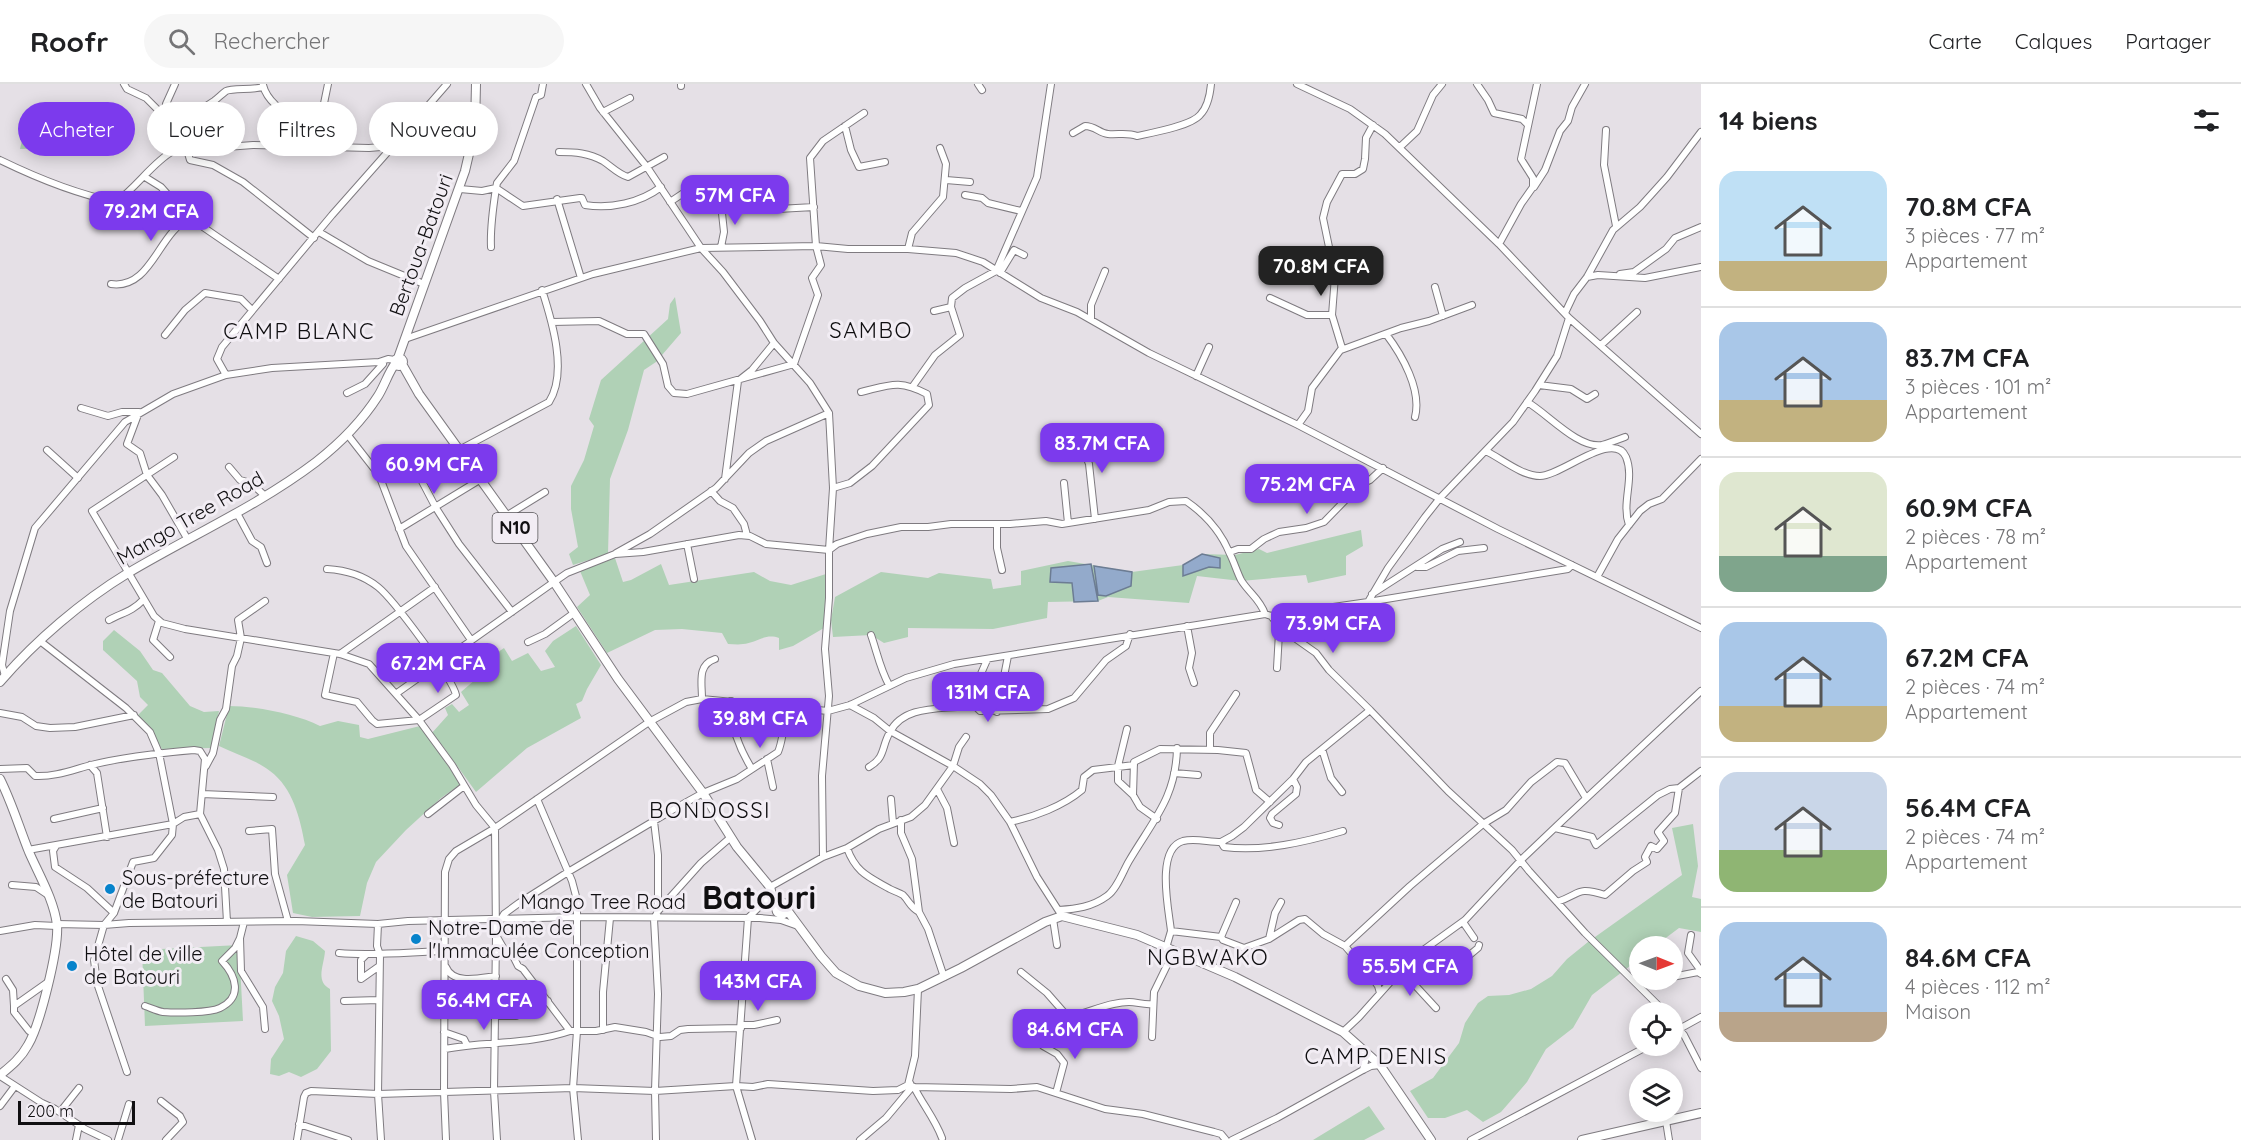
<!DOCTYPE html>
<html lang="fr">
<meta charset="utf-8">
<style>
body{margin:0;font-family:Quicksand,sans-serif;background:#f6f6f6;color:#202124;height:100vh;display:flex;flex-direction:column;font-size:22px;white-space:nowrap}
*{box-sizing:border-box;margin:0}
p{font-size:20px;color:#757577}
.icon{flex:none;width:33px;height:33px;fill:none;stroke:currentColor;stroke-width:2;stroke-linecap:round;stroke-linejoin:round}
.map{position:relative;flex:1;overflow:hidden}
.details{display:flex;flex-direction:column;background:#fff;width:540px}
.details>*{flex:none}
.banner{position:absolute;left:18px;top:18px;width:570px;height:54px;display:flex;gap:12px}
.needle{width:39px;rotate:91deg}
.buttons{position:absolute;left:1629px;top:852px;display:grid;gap:12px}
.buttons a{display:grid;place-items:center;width:54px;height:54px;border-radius:50%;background:#fff;box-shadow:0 3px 15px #0003;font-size:30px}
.scale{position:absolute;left:18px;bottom:15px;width:117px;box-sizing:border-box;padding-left:6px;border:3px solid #100f11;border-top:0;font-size:16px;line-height:21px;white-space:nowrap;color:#100f11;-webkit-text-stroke:4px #f2edf4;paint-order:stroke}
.price{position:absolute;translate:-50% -51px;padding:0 14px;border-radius:12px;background:#7c3aed;color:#fff;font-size:20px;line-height:39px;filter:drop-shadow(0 2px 3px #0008)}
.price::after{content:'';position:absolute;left:50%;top:36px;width:18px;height:14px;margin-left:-9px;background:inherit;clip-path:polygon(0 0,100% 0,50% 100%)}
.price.active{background:#222;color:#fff}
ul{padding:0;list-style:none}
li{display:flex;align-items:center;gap:18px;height:150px;padding:0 18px}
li+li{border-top:2px solid #e0e0e0}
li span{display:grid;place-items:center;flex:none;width:168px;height:120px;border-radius:18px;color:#555}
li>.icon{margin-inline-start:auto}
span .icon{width:72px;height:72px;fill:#fffc;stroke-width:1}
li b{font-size:26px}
h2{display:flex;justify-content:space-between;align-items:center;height:72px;padding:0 18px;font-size:26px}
.chip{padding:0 21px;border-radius:27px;background:#fff;box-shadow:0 3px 15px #0003;font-size:21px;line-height:54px}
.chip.active{background:#7c3aed;color:#fff}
header{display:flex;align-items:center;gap:36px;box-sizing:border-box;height:84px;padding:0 30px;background:#fff;border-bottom:2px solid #e0e0e0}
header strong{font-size:28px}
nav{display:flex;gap:33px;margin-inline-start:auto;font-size:21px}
.search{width:420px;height:54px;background:#f6f6f6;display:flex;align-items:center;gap:15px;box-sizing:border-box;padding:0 21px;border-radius:33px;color:#757577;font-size:22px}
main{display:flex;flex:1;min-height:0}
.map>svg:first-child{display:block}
.green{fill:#b0d1b6}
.water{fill:#93aacb;stroke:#6c7c93;stroke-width:1.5}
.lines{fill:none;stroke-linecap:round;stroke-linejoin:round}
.minor-casing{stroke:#7f7b80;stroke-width:8}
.major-casing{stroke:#7f7b80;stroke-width:10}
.highway-casing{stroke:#7f7b80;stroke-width:10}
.minor{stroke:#fff;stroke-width:6}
.major{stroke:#fff;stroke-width:8}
.highway{stroke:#fff;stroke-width:8}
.poi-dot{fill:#0783cb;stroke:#f2edf4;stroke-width:2}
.labels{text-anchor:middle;stroke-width:6;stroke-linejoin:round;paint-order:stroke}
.shield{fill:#f2edf4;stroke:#545255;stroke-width:1.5}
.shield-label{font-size:18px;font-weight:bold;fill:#100f11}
.street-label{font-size:20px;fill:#100f11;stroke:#f2edf4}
.poi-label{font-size:20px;fill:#100f11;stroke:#f2edf4;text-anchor:start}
.quarter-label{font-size:22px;letter-spacing:1.5px;fill:#100f11;stroke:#f2edf4}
.town-label{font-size:32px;font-weight:bold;fill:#100f11;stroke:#f2edf4}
</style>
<header>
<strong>Roofr</strong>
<div class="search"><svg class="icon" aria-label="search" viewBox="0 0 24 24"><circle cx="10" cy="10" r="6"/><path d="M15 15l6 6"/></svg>Rechercher</div>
<nav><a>Carte</a><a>Calques</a><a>Partager</a></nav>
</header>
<main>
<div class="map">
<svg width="1701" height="1056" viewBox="0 0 1701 1056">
<rect width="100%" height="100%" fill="#e5e0e6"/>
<!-- green -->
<path class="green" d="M58,45L90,54V60L84,69L56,55L50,64L20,65L23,52Z
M675,213L681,249L656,278L644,286L628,346L610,395L608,470L573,481L569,470L578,463L571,425V402L584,376L594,342L589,335L601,296L668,235L670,220Z
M1361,446L1363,462L1346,472V491L1308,499L1306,491L1241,497L1197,492L1189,519L1108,513L1098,517L1048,518L1047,534L993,545L908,544V553L884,559L871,551L833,553L831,536L835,513L881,488L928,494L939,489L991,495L993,505L1021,501V487L1068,477L1132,488L1183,481L1202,470L1235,471L1259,465L1267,469Z
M615,474L623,498L631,496L661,480L669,501L754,488L770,497L791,501L826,490L824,544L793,562L779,566V554C765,549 756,559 743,560C738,561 733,560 728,560L722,549L682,545L655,546L607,569L577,523L590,511L580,487Z
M576,542L601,581L587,605L582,617L576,620L581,634L527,664L476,708L442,661L431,650L448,631L445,624L452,620L459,628L469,621L461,608L491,582L488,575L504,564L512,577L528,569L541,587L555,583L545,567L553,557Z
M114,546L140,567L153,586L162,589L190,622L204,628L219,627L211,664L162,665L138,631L148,621L140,613L137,597L103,566V557Z
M229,622C255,622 296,630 320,642L338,637L359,641L360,653L368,655L420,642L461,700L441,714L406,746L376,778L367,799L360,832L312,833L293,829L287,791L305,761C300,734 293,704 270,687C256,676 235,670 219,662Z
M1693,740L1698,782L1692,813L1701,815V848L1679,844L1655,862H1640L1639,875L1592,911L1573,944L1546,965L1527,998L1501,1028L1483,1038L1467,1026L1445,1034H1428L1410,1007L1433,994L1459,959L1465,939L1478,919L1488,912L1509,911L1531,905L1552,892L1567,875L1588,858L1682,791L1672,744Z
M296,852L313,857L325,867C324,882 315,897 330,905L331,967L317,985L301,993L289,988L279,992L270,990L271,975L284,955L279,932L272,917L275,903L283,889L286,867Z
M239,861L243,937L145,942L142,866Z
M1369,1022L1385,1045L1364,1056H1313Z"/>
<!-- water -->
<path class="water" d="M1202,470L1220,474V484L1209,483L1183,492V481Z
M1091,480L1098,517L1074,518L1072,499L1050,498L1051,484Z
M1094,482L1132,488L1131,502L1106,512L1098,511Z"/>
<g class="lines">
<!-- minor casing -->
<g class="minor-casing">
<path id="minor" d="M124,0L127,5L146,14L161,29C182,33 197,29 214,17C218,14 222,10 226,7C232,4 253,6 263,3
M175,0L166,20L165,30L167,36L182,49L190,76L213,81L243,98L314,154
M586,0L600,24L647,83L701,164L723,188L760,237L774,259L810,299L829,329L833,404L829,466
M681,0V2
M978,0L982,6
M1297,0L1350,25L1385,50L1499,160L1569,234L1701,350
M1477,0L1488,16L1494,29L1522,35L1527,40
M263,1C270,30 312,37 327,61
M603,28L630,14
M845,42L851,66L859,83L885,78
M315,46L321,34L328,0
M1606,46L1604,81L1616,142
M1073,49L1085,42C1095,42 1099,49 1108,50C1118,51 1127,48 1137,52C1151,49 1191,42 1200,31C1208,23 1210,11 1211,0
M1400,63L1417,47L1433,11L1442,0
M559,68C575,68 589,69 603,77C612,83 618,90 628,93L664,73
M0,76C37,94 76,110 116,118C136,104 153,78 173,67L253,61L369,64L393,62L447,0
M145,93L161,103L187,132
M946,96L970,98
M1534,103L1545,86L1560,47L1568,37L1572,23L1585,0
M496,104L523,122L580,114H582L585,121C611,125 640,119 661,103
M460,105L482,107L496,104L497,99L514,77L536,13L541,11L543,0
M965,111L982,114L988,119L1021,127
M557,115L581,194
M116,118L150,128L187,132L279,195
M670,118L694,102
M319,148L368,177L424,200
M1499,160L1521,120L1533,103V94L1521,75L1537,0
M491,163C490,143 493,124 496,104
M721,163L724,148L721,120L737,119L778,125L814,123
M908,165L912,149L943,113L946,80L940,64
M1000,189L1014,166L1024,171
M1620,190L1634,188L1666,165L1675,154L1701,143
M1587,193L1598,191L1645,194L1701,183
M111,200C153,206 159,144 191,135
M1435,203L1443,232
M1270,214L1307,231H1332
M951,223L952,214L965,204L996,187L1037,93L1051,0
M1565,229L1574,210L1587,193L1613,146L1640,123L1667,93L1701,48
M1091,235V221L1105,187
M552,238L599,237L627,250H644L663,280L668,302L674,309L687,310L794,280L818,211L812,194L821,181L816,162L810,74L823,57L864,29
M1386,250C1402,271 1422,306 1415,333
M165,251L185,226L205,209L241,215L252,226
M405,255L593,190L701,164L816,162L848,165H908L956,169L983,178L1041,214L1077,228L1149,269L1298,341L1498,445L1701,544
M1601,261L1637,228
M1341,266L1401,244L1429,237L1472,221
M226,291L217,275L222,263L332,131L393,62
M1196,292L1209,263
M1539,301L1571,305L1587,315L1595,310
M913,302L935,271L960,251L951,223L934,227
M347,309L365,300L383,280
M1527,318C1547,329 1578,365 1602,361C1609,359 1617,356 1625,353
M81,324L108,332L122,328H139L127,360L140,369L147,391L162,411L188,456
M1298,341L1308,327L1312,304L1342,264L1332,231L1335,192L1323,134L1327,118L1342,90H1355L1363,85L1365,75L1366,54L1373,41
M347,350L379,391L406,462L471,556
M1079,354L1089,380L1095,435
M47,366L78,394
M459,366L549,318C568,289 552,237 542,206
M1486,367C1502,375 1522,392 1540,392C1561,392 1614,345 1626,373C1635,395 1621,418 1629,441
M174,373L92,427L154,532L162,539L185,545L340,570L369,580L419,636L452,681L476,721L495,744L496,853L494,1007L497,1056
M229,383L240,396L251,399L264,411
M379,391L416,386L436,424L459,460L512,528
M725,395L738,297L752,286L774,259
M1064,399L1068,439
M833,404L850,399L872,382L929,321L927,310C899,295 890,301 861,308
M711,407L720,417L733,424L744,440L747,451
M232,432L238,431L252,457L261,463L267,479
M506,432L545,408
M997,440V464L1002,486
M399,445L481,395
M687,460L694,495
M829,466L837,460L867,450L901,443H928L951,440H1010L1046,437L1062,440L1149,426L1169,418L1186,417C1205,430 1221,448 1230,470C1234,478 1237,488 1241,496C1249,509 1260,515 1265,530
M1230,468L1238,465H1251L1264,455L1279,448L1306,444L1324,438L1361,400L1370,396L1383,384
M616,469L650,450L716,404L749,369L766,357L829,329
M1417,483H1426L1458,467L1484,464
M327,485C346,486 363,491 378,503C393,515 453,595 456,611L419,636L377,640L372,636L357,618L325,611L334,569
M1597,493L1618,455L1640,427L1649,420L1662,415L1701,375
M1372,510L1442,465L1460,458
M1368,518L1568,485L1572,481
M1271,532L1282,545L1316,569L1329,586L1370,626
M109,536C122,529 133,527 143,516
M159,537L153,556L170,573
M1187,542L1192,569L1189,584L1194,599
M871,551C877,568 880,585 889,601
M40,557L126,624L150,648L159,669L173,740L184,733L200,730
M528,558L545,550L574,529
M340,570L435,503
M987,576L980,592L976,623L980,627L1048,625L1074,614L1106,576L1126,562L1130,550
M1277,584L1279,549L1282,545
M5,592L2,581L10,527L35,444L125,338L173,310L226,291L272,284L379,278L388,275L395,276
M397,609L554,498L567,489L615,470L643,468L739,451L750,452L766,460L829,466V514L825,565L829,612L822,692L823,773
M702,615C702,598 697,581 715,575
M731,617C729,639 740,666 752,685
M850,621L874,634L890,647L953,682L959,663L966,653
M997,628L1008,572
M0,629L22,633L36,642L50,644L75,643L134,631
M1127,645L1118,682V697L1133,711L1140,723L1157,735
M1210,665V649L1236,610
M1322,665L1331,694L1342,708
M767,675L773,703
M90,681L97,689L107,753
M206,682L213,669L220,636L226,625L232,582L237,572L241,554L238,536L265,517
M869,683C886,673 881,663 890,648C902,624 933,625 957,623
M0,685L27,684L35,692C55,693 72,686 91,681C124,673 159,669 194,666L200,667L205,675L200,730L218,766L224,785L227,838
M1174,689L1198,691
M937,705L947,724L954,759
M202,710L273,713
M1133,711L1134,678L1160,665L1218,666L1246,669L1256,706L1270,718
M537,715L572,797L577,816V947L573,1004L578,1056
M891,715L893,739
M428,730L464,702
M54,735L103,724
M901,736V749L912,775L919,828L928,845L944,893
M654,737L658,771V827
M1010,738C1034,733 1063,722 1082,706L1084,693L1093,686L1134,681
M1279,741L1273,739L1270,734L1272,730L1296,710L1297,703L1293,695
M1555,744L1592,753L1596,761L1658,711L1670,705L1679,704L1701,687
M249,747L272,745L275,790L288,837
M1343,747C1305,758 1263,768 1224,763L1221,758L1232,752L1244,743L1293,695L1306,678L1370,626L1448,707L1512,766L1529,787L1585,849L1665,928
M56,762L53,767L55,783L87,804L114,829
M847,764C856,789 869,793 890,805C894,807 900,809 903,811C910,818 909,822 919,828
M28,766L173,740L172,751L154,774L133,778L114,829L104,841L94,876L97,899L127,988
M12,801L36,803L48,811
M1236,818L1221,853L1223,856L1244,864L1269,855L1299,836L1305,835L1323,850L1345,862L1371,892L1378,902L1380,909
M1557,818C1581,810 1576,802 1605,811L1633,787L1647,778L1645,773L1651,762L1657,765L1664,757L1658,748L1675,729L1679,704
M1059,826C1076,825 1092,823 1107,812C1117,805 1123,787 1129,777C1153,736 1176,714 1177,664
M501,835L504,830L519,819L568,788L674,725L703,709L737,695L778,668C785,652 780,634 799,625
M1053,835L1057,861
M244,838L240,854L241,887L263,923L265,945
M1463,838L1474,854
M57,840L104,841L129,839L296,837L378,840L408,837L578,833L760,834L781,836L798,842
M378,840L377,862L380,871L378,1010L381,1056
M0,847L35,841L57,842
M1171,847C1169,827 1155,765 1183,757C1195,754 1208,758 1221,758
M1691,851L1688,869L1701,887
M497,853L508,872H513L518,882L523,885L570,947H596L615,943L646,948L660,953L671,952L680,946L688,945L741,944
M1269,855L1275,829L1281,818
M1345,862L1410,802L1483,740L1506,726L1531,698L1557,678L1565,679L1586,714
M1166,864L1171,847L1221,853
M1422,867L1436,884C1450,890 1468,872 1478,864L1479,861
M339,869C374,872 409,868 444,867
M366,871L361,876V895L378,883
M446,883C453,901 480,894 496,892
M1401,886L1436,924
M1021,888L1047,909L1068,933C1089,929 1108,918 1129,918C1137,918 1144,921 1152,920
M1672,893L1698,888L1701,890
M6,895L13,906L14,922
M918,905L915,972L908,1001L910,999L912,1003H914L1011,1005L1037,1003L1105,1025L1143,1030L1214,1048L1221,1050L1226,1056
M344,917L379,916
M145,922C151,924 157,927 163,928C176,929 209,929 220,924C243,913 236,892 222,877L235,864L240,854
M527,925L548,917
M496,932H516
M1672,937L1684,951L1701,984
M741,941H754L777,936
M603,946V908L610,834
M444,948L464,955L467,961
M1343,948L1359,933L1401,886L1422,867L1465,836L1521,776L1563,736L1701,607
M34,949L29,947L14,928V922L48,898
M1672,949L1701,933
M1152,953L1154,908L1174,867
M1043,962L1057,970L1064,979L1056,1009
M445,965C486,957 529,961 570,947
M1363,986L1367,969
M0,992L42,1019L55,1025L85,1045L108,1056
M914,1003C923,1021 935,1035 942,1054
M161,1017L180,1032L183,1038L166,1056
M0,1022L15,1002
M60,1028L79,1004
M1666,1037L1669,1056
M299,1040L348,1056
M76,1056L79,1041
M118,1056L129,1020
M297,1056L304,1013L306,1009L311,1007L378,1010L573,1004L655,1007L736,1002L753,1003L768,1000L873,1007L898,1006L908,1001
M446,1056L444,1008L445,788L449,775L456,767L495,744L649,638L686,618L702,615L828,627L850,621L906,594L954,580L1253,532L1265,530L1271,532L1368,518L1388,484L1425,433L1440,414L1513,338L1535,307L1557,272L1569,234
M656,1056L655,1007L658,910L654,835L658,827L701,779L731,753
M752,1056L736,1002L748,834L766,816L770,803L823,773L847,764L879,745L911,733L925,721L953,682L980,700L991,711L1010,738L1037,793L1062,832
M860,1056L886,1034L912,1003
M1232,1056L1277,1034L1363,986L1371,982L1380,981
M1471,1056L1648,962"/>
</g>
<!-- major casing -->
<g class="major-casing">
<path id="major" d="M0,598C35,557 82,517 128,489C190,452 258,422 316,378C339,360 362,337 378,312C384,303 389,287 395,280
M0,695C12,719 19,743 29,768C39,791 54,816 57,841C59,864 40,941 28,961C21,974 11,982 0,991
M1582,1056L1701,1029"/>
</g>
<!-- highway casing -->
<g class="highway-casing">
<path id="highway" d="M395 278a4 4 0 1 1 8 0a4 4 0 1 1-8 0Z
M398,274L465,87L475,44L476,0
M402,280L419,310L554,498L618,595L703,709L737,763L770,803L777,828L782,831L787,828V823L784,819H780L777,822
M787,826L821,872L836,889L859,902L885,909L904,908L918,905L961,884L1045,838L1062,832L1137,851L1235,893L1343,948L1380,981L1431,1056"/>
</g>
<!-- minor -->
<use href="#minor" class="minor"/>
<!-- major -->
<use href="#major" class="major"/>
<!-- highway -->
<use href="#highway" class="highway"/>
</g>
<!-- markers -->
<g class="poi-dot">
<circle cx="110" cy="805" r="6"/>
<circle cx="416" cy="855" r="6"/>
<circle cx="72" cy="882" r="6"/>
</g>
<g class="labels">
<!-- shield labels -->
<rect class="shield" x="492.5" y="429" width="45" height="30" rx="4.5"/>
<g class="shield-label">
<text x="515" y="450">N10</text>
</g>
<!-- street labels -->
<g class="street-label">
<text transform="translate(421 161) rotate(-70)" y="7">Bertoua-Batouri</text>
<text transform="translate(190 434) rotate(-30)" y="7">Mango Tree Road</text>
<text x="603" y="825">Mango Tree Road</text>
</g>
<!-- poi labels -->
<g class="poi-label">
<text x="122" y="801">Sous-préfecture<tspan x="122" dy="23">de Batouri</tspan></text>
<text x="428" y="851">Notre-Dame de<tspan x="428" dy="23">l'Immaculée Conception</tspan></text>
<text x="84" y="877">Hôtel de ville<tspan x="84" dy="23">de Batouri</tspan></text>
</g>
<!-- quarter labels -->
<g class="quarter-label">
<text x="871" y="254">SAMBO</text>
<text x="299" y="255">CAMP BLANC</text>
<text x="710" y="734">BONDOSSI</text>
<text x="1208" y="881">NGBWAKO</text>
<text x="1376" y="980">CAMP DENIS</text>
</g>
<!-- town labels -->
<g class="town-label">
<text x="759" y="825">Batouri</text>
</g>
</g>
</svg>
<div class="buttons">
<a><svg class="needle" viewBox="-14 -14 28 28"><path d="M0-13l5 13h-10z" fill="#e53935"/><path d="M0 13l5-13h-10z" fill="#757577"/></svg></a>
<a><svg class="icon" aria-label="locate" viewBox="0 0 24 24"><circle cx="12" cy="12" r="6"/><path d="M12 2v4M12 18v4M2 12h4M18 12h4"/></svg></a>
<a><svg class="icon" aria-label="layers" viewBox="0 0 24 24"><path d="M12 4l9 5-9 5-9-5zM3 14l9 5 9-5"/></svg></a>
</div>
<div class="scale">200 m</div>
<b class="price" style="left:735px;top:142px">57M CFA</b>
<b class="price" style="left:151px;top:158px">79.2M CFA</b>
<b class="price active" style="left:1321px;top:213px">70.8M CFA</b>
<b class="price" style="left:1102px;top:390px">83.7M CFA</b>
<b class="price" style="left:434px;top:411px">60.9M CFA</b>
<b class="price" style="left:1307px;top:431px">75.2M CFA</b>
<b class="price" style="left:1333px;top:570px">73.9M CFA</b>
<b class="price" style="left:438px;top:610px">67.2M CFA</b>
<b class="price" style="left:988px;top:639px">131M CFA</b>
<b class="price" style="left:760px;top:665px">39.8M CFA</b>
<b class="price" style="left:1410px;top:913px">55.5M CFA</b>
<b class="price" style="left:758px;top:928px">143M CFA</b>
<b class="price" style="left:484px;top:947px">56.4M CFA</b>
<b class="price" style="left:1075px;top:976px">84.6M CFA</b>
<div class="banner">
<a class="chip active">Acheter</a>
<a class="chip">Louer</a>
<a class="chip">Filtres</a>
<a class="chip">Nouveau</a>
</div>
</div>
<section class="details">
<h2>14 biens<svg class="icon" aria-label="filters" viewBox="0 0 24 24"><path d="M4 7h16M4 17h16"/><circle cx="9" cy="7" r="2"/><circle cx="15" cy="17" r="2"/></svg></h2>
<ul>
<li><span style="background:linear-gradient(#bfe0f5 75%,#c2b280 0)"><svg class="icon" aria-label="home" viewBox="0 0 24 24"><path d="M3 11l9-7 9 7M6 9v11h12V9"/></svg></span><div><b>70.8M CFA</b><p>3 pièces · 77 m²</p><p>Appartement</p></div></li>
<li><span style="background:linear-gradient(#a9c7e8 65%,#c2b280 0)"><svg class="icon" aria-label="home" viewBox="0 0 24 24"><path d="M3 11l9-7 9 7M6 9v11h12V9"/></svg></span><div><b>83.7M CFA</b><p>3 pièces · 101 m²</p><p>Appartement</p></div></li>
<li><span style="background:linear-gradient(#dfe7d0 70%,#7fa58c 0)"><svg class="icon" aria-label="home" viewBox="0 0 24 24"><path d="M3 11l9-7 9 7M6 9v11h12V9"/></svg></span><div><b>60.9M CFA</b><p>2 pièces · 78 m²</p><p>Appartement</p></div></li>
<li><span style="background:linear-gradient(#a9c7e8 70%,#c2b280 0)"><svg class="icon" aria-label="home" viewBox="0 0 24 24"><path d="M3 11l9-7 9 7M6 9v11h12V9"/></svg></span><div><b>67.2M CFA</b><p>2 pièces · 74 m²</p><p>Appartement</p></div></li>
<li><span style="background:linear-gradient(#c9d6e8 65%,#8fb573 0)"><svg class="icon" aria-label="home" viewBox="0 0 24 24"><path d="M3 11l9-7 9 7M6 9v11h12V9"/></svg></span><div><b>56.4M CFA</b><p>2 pièces · 74 m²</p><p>Appartement</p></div></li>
<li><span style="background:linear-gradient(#a9c7e8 75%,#b9a48a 0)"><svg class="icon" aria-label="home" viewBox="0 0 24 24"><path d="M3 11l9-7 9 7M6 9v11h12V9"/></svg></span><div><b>84.6M CFA</b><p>4 pièces · 112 m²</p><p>Maison</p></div></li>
</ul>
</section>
</main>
